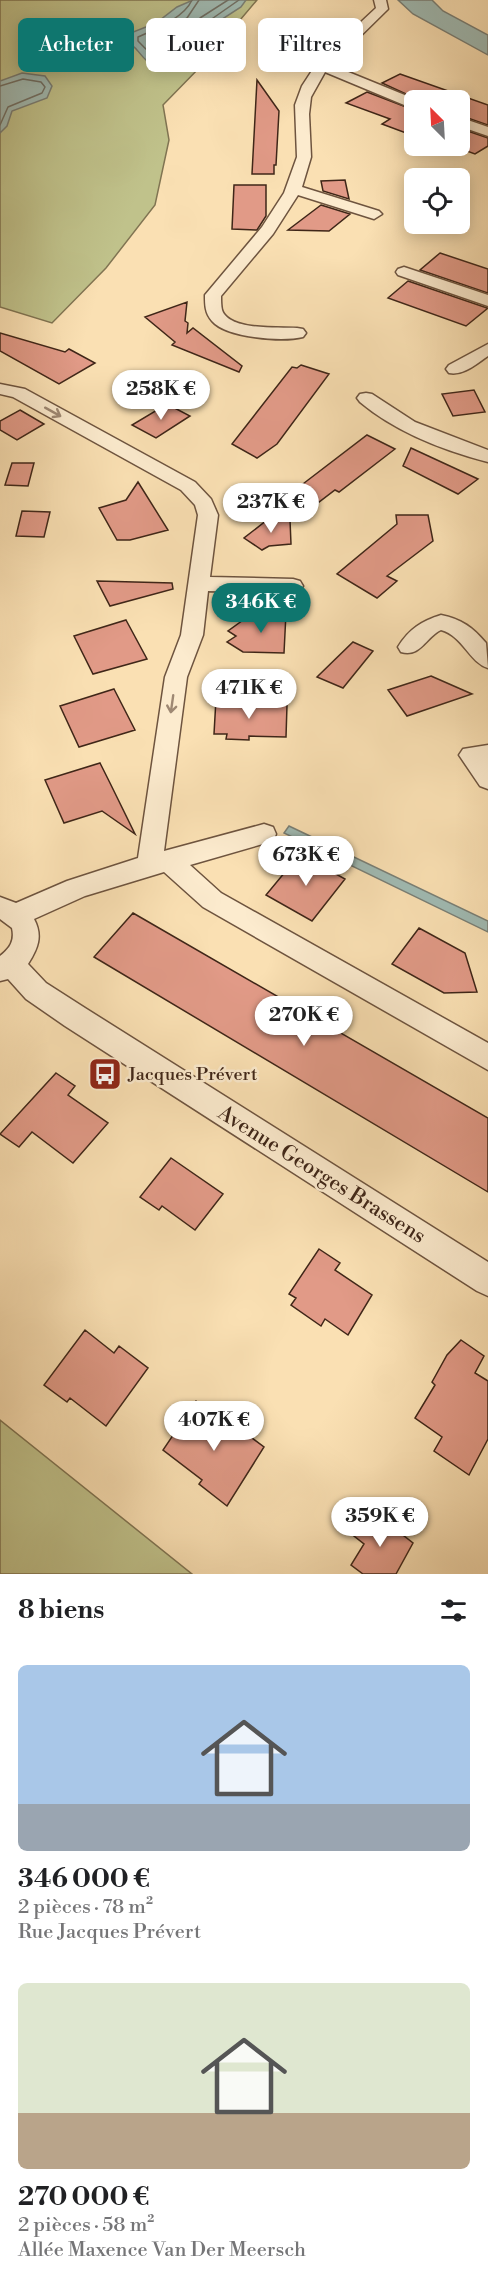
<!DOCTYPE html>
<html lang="fr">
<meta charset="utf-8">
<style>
body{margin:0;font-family:"Libre Bodoni",serif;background:#f2f2f2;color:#202124;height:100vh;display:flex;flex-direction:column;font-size:22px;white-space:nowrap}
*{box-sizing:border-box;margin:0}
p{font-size:20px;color:#757577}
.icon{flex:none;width:33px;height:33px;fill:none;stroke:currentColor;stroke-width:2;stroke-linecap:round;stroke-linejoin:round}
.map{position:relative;height:1574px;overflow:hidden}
.sheet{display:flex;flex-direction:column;background:#fff;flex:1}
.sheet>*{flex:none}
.banner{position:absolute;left:18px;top:18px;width:453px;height:54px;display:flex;gap:12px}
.needle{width:39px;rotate:336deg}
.buttons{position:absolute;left:404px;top:90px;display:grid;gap:12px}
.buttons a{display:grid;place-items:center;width:66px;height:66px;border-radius:9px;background:#fff;box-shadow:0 3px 15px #0003;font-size:30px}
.price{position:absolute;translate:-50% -51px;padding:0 14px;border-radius:21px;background:#fff;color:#222;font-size:20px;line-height:39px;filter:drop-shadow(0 2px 3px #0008)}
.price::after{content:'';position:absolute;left:50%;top:36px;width:18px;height:14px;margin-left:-9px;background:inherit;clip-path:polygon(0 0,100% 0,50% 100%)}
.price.selected{background:#0f766e;color:#fff}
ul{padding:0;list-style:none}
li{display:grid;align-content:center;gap:12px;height:318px;padding:0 18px}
li span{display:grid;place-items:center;height:186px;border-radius:9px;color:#555}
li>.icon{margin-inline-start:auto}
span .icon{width:108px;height:108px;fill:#fffc;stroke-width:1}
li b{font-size:26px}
h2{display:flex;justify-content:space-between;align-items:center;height:72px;padding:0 18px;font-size:26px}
.tag{padding:0 21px;border-radius:9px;background:#fff;box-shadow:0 3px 15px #0003;font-size:21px;line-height:54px}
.tag.selected{background:#0f766e;color:#fff}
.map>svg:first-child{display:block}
.green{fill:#c0c28b;stroke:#807452;stroke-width:1.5}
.water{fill:#a0bbb4;stroke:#797f76;stroke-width:1.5}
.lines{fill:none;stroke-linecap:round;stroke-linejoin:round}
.shore{stroke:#707066;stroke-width:1.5}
.building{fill:#e19a87;stroke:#3f2618;stroke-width:1.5}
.minor-casing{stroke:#6e543f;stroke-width:3}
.minor{fill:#fcebce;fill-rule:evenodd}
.oneway{stroke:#9e8873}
.labels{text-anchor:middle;stroke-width:5;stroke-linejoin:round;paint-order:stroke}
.poi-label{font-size:18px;fill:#3f2618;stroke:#fcebce;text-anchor:start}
.near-street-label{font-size:21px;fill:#3f2618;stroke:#fcebce}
</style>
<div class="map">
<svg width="488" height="1574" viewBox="0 0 488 1574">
<rect width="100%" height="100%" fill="#fae0b3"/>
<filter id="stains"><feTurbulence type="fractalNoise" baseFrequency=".00333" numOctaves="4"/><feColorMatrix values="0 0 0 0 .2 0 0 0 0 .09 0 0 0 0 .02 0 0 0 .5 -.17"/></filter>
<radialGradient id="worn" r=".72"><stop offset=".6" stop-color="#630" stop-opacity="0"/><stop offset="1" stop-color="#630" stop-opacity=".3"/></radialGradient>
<!-- green -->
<path class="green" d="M0,0H257L202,65L163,105L169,140L155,205L106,268L52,323L0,307Z
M0,1420L192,1574H0Z"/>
<!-- water -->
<path class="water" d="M193,0H246L241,7L210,27C203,52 199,71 169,70C162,69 152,66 147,61C135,50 139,47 121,40L123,36L156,23L177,7Z
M398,0H432L443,11L488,35V55L413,14Z
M22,73L45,76L52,86L47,98L12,111L7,126L0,133V81Z
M289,826L488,921V932L284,833Z"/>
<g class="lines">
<!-- shore -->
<path class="shore" d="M192,0C184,18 156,29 138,37V41C152,56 165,68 186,62L199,45L206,23L239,0
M199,0L187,18L151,40C156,54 168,57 182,55L195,37L200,18L228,0
M0,86L23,79L41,82L45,87L42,93L8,107L0,125"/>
</g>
<!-- building -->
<path class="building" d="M400,74L488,105V125L459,115V100H419L382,83Z
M257,80L279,111L276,165H274V174H252Z
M367,92L414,110V136L382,124L390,119L346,103Z
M459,128L488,138V146L475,154L467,151L462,154L439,146H459Z
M345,180L349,199L323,191L321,181Z
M234,185H266V216L257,230L232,229Z
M321,205L350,214L329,231L288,230Z
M440,253L488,269V293L420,270Z
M408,281L487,308H488L466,326L388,298Z
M187,302L185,321L188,323L187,333L193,328L242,366L239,372L172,345L175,342L145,317Z
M0,333L65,352L69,349L95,363L59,384L0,351Z
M301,365L329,374L277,444L257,458L232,444L292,367L297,368Z
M474,390L485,412L453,416L442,394Z
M167,404L190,416L156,438L132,425Z
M20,410L44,424L17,440L0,430V421Z
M367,435L395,449L339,492L335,490L319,502L295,490Z
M411,448L478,479L458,494L403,466Z
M12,463H34L28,486L5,485Z
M138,482L168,530L130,540H117L99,508L126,500Z
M22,511L50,512L44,537L16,536Z
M396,515H428L433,541L387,576L397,581L377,598L337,574L397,524Z
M267,520H290L291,544L269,546L262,550L244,538Z
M97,581L172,583L173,589L110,606Z
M264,613H286L284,653L243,652L227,642L236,636L228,631L246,618H263Z
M126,620L147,659L93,674L74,636Z
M353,642L373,651L343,688L317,677Z
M431,676L472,694L407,716L388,690Z
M114,689L135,730L79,747L60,706Z
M216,699H241V704L287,705L286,737L249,736V740L226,739L227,734H214Z
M100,763L110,783L135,834L102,811L64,823L45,780Z
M300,854L345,879L312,921L266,895Z
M133,913L488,1118V1192L94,957Z
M419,928L465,953L477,992L444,993L392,964Z
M56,1073L75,1086L68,1095L108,1123L73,1163L32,1132L19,1147L0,1134Z
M171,1158L223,1194L195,1230L162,1206L159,1210L140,1197Z
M319,1249L340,1263L335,1270L372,1295L348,1335L325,1319L321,1326L291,1305L296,1298L289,1294Z
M85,1330L114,1353L119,1346L148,1368L106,1426L70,1398L67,1402L44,1385Z
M461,1340L484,1356L475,1373L488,1381V1439L469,1475L434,1451L442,1437L415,1418L435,1385L432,1382L447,1355Z
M196,1401L234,1430L236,1426L264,1447L227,1506L199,1484L202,1480L163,1450Z
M367,1514L382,1525L385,1521L413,1543L396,1574H363L351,1565L364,1544L354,1536Z"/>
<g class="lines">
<!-- minor casing -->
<g class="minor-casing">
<path id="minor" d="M374,0H386L388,9L331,65L417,100H414V108L409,107L325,72L311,97L309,114L311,157L302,187L379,211L382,214L374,219L298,195L273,234L221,296C221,300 221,306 222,310C229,331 279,327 297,328L303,329L306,333L303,337C283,342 226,338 212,321C205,313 205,305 205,295L262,227L284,193L297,157L295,105L302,86L317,63L376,8Z
M459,117L488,127V136L459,126Z
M404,267L488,295V306L398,275L396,272L398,269Z
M488,344V356C476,364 463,376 449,373L446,369L449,365Z
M0,384L25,389L195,482L211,499L218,515L210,577L293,579L300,581L303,586L300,591L293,593L208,591L203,635L187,677L164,851L264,824L273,827L276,834L273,841L190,865L221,893L488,1043V1070L203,907L164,872L85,896L34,919C43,936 38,948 28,964L46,983L85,1008L488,1262V1296L477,1291L65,1026L26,999L8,979L0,981V956C10,948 15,941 12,928L0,919V897L16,903L67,881L138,858L165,677L181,635L198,515L195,505L181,490L13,397L0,394Z
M366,393L372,394L415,422L488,450V462C442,450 396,432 360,402L357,398L360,394Z
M441,615C462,619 473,628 486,643L488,668C469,662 463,636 441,630C426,637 420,658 401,652L398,647C409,629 422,621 441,615Z
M488,745V789L480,786L459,755L463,749Z"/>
</g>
<!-- minor -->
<use href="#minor" class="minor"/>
</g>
<!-- one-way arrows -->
<defs><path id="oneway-shaft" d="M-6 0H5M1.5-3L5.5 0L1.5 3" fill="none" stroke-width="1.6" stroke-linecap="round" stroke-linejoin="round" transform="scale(1.5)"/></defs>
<g class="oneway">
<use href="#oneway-shaft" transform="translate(53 412) rotate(29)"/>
<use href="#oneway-shaft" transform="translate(172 704) rotate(98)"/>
</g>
<!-- icons -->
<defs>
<g id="bus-square" transform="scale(1.725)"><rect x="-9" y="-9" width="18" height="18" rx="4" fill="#8f2418" stroke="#fcebce"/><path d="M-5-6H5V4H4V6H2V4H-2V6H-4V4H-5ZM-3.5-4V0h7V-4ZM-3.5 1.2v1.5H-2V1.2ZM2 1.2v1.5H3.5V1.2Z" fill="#fff"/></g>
</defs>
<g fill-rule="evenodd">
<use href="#bus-square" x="105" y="1074"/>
</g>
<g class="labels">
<!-- poi labels -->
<g class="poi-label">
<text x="128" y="1080">Jacques Prévert</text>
</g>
<!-- near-street labels -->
<g class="near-street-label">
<text transform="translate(322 1174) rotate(32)" y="7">Avenue Georges Brassens</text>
</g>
</g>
<rect width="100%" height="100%" filter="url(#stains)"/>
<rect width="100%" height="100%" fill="url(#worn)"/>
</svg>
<div class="buttons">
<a><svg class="needle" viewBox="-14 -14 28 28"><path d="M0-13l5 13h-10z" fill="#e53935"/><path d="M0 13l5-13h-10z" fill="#757577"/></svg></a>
<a><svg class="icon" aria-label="locate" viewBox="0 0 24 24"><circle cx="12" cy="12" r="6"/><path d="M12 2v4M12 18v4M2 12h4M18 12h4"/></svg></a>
</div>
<b class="price" style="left:161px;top:421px">258K €</b>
<b class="price" style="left:271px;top:534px">237K €</b>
<b class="price selected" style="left:261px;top:634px">346K €</b>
<b class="price" style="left:249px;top:720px">471K €</b>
<b class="price" style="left:306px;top:887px">673K €</b>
<b class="price" style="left:304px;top:1047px">270K €</b>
<b class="price" style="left:214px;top:1452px">407K €</b>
<b class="price" style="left:380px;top:1548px">359K €</b>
<div class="banner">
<a class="tag selected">Acheter</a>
<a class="tag">Louer</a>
<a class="tag">Filtres</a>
</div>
</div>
<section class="sheet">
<h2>8 biens<svg class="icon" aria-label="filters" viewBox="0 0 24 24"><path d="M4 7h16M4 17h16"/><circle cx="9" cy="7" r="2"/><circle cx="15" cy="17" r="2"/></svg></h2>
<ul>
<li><span style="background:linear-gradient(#a9c7e8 75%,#9aa5b1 0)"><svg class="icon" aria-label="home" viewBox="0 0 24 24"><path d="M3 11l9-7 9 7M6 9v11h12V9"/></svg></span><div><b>346 000 €</b><p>2 pièces · 78 m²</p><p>Rue Jacques Prévert</p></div></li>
<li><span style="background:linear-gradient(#dfe7d0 70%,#b9a48a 0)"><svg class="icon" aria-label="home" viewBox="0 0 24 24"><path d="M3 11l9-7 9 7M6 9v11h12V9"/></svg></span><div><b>270 000 €</b><p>2 pièces · 58 m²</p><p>Allée Maxence Van Der Meersch</p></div></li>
</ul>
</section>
